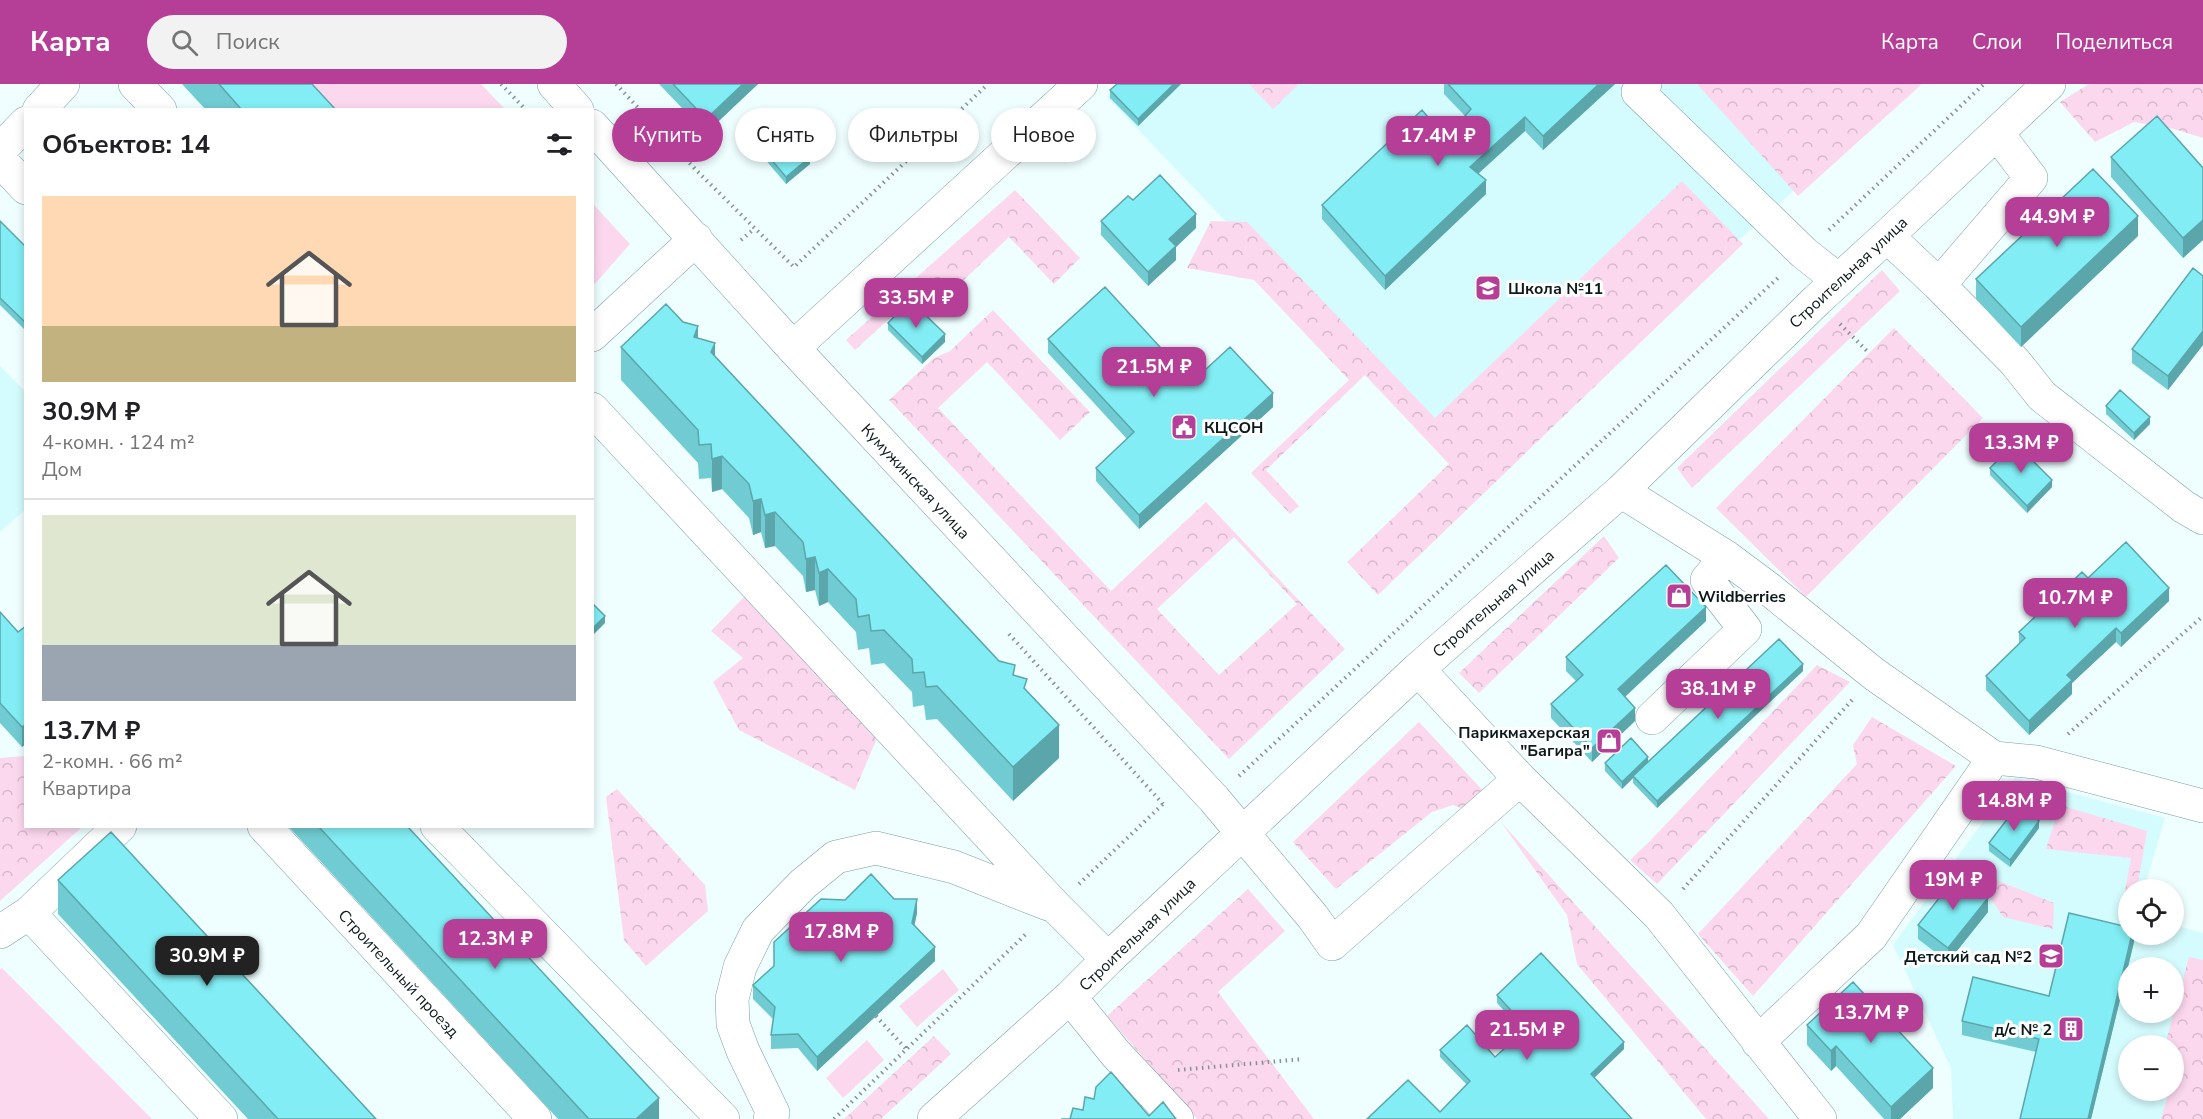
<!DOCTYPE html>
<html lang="ru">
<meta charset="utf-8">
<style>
body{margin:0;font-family:"Nunito Sans",sans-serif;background:#f2f2f2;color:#202124;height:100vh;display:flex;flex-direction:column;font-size:22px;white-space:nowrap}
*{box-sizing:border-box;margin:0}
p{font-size:20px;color:#757577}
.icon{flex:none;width:33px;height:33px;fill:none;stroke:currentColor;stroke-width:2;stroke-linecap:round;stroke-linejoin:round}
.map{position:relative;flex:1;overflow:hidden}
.sheet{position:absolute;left:24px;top:24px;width:570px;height:720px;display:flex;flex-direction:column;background:#fff;border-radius:0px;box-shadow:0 3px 9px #0003}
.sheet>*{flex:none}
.banner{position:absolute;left:612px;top:24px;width:570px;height:54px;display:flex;gap:12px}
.controls{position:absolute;left:2118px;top:795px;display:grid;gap:12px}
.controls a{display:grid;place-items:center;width:66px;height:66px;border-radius:50%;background:#fff;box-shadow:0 3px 9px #0003;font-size:30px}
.price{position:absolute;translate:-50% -51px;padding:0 14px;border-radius:12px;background:#b53f96;color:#fff;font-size:20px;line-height:39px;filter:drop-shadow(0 2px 3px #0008)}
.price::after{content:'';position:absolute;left:50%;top:36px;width:18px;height:14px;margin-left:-9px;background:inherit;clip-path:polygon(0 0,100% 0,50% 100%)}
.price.selected{background:#222;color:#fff}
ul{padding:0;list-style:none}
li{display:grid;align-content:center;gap:12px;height:318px;padding:0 18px}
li+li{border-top:2px solid #e0e0e0}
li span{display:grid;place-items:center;height:186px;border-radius:0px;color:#555}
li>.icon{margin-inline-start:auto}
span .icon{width:108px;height:108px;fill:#fffc;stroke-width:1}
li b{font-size:26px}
h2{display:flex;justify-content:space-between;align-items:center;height:72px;padding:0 18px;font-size:26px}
.pill{padding:0 21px;border-radius:27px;background:#fff;box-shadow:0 3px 9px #0003;font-size:21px;line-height:54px}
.pill.selected{background:#b53f96;color:#fff}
header{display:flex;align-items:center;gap:36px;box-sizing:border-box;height:84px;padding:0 30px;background:#b53f96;color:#fff}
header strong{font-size:28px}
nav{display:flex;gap:33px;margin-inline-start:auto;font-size:21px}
.search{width:420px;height:54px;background:#f2f2f2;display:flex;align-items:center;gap:15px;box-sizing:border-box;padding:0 21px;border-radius:33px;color:#757577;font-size:22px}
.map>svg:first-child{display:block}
.built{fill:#d4fbfd;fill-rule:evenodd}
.green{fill:#fcd8ef}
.forest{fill:url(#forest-crowns);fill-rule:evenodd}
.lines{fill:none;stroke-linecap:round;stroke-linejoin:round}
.minor-casing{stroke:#7b9fa2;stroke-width:34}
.path{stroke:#859394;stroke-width:4;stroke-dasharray:1.5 4.5;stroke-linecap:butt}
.minor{stroke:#fff;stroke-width:33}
.wall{fill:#70ccd2}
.shaded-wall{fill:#5ba6ab}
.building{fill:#82edf4;stroke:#5ba6ab;stroke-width:1.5}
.labels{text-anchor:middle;stroke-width:6;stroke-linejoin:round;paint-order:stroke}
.street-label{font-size:16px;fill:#0c1a1b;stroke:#fff}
.poi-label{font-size:16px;font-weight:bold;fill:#0c1a1b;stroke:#fff;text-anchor:start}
</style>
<header>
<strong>Карта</strong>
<div class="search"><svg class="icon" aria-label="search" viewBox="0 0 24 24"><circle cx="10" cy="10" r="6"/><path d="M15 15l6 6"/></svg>Поиск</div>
<nav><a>Карта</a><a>Слои</a><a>Поделиться</a></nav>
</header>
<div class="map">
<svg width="2203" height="1035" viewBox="0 0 2203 1035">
<defs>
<pattern id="forest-crowns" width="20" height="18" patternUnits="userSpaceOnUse" patternTransform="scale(1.5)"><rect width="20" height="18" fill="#fcd8ef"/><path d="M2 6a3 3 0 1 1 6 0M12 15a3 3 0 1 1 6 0" fill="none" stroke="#d7b9cc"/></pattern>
</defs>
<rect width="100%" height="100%" fill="#effeff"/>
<!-- built -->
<path class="built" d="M1120,0H1912L1473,396L1107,13Z
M0,282L26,308L25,426L0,448Z
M2015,694L2165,734L2144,805L2128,806V850H2174V841L2203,849V982L2190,1035H1953L1951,984L1893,861ZM2128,884H2174V928H2128ZM2128,962H2174V1006H2128Z"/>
<!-- green -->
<path class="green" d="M308,0H481L505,25H333Z
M593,120L630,160L593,202Z
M2,884L152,1035H0V885Z
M943,885L959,906L917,943L899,922Z
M867,956L884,976L843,1014L826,994Z"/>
<!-- forest -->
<path class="forest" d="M1249,0H1299L1273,25Z
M1697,0H1922L1798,112Z
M2089,0H2203V54L2174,45L2134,38L2095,58L2060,18Z
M1682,97L1743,160L1378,511L1347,478L1449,380L1365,291L1266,386L1299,422L1290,430L1251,389L1349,296L1254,196L1187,184L1211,137L1247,138L1435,334Z
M1015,106L1080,174L1054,200L1009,153L929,229L901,224L855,266L846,256Z
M1882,186L1900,207L1692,404L1677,384Z
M993,226L1090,328L1060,356L987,278L938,324L1111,507L1206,418L1345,565L1229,675L889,316L934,274L950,267ZM1234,453L1297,520L1219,591L1157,525Z
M1894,244L1983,334L1806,513L1716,424Z
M1604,452L1619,474L1479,609L1459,589Z
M744,513L877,654L855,706L739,646L713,598L743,574L711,547Z
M1817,581L1850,598L1657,800L1630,776L1650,757Z
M1872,633L1956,682L1753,912L1698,850L1857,680L1853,661Z
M1419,638L1488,712L1471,728L1453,721L1432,728L1336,805L1293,758Z
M25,672L26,742L82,743L0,817V674Z
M617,705L705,801L708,827L646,882L624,856L606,713Z
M2060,721L2147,747L2137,805L2128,806V836L2120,834L2131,774L2046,765Z
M1501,738L1769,1035H1706L1577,880L1567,831Z
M1973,787L2054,819L2053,845L2003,833Z
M1248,805L1285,847L1218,908L1314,1035H1197L1107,932Z
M2189,873L2203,876V1035H2161L2169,1007L2174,1006V962L2165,961Z
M934,952L951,970L881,1035H844Z"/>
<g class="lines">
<!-- minor casing -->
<g class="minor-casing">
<path id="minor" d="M135,0L160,26
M554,0L577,26
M1645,0L1638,8L1804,169L1838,196
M39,26L63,0
M592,42L793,264L1214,715L1313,833L1332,860L1520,695
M0,66L26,39
M0,76L26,104
M1887,152L1939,201L2015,278L2042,312L2184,423L2203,434
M1939,201L2031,94L1997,49
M592,251L696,155
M793,264L1081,0
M592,325L1055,822L1108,875
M1621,407L1726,473L1769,505L1874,590L1994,674L2036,678L2203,722
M1418,585L1520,695L1659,831L1820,1035
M1652,634L1745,545L1707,496L1726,473
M264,742L535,1035
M437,742L723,1035
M29,829L221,1035
M0,848L29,829L120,742
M1070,913L1116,970L1177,1035
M1758,958L1871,852L1994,674
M770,1035L773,1029L743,967L733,940L732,915L740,883L758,846L803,800L836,773L876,764L954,783L1048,820
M934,1035L1070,913L1108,875L1418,585L1621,407L1817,216L1887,152L2049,0"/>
</g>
<!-- path -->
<path class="path" d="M501,0L526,26
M616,0L696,86L794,183L988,0
M1829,146L1984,0
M741,156L754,145
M1840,240L1869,269
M1009,550L1163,720
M2068,650L2203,532
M1239,692L1780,192
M1079,800L1163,720
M1683,805L1852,616
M876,932L907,966
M1178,986L1303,975
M834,1035L1028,848"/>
<!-- minor -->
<use href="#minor" class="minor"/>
</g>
<!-- wall -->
<path class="wall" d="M182,0H312L336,26H206Z
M659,0H758L706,49Z
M1117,0H1181L1138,42L1110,14V6Z
M1444,0H1615L1543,66L1525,47L1478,90L1486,110L1385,206L1322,135V121L1446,54L1465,32L1444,10Z
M753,54L810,80L786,100L753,61Z
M2111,73L2203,84V156L2183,174L2111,93Z
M1133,116L1196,144L1176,163V176L1148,202L1101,151V137Z
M0,137L26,163V247L0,221Z
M2138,152L2021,263L1976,215V195Z
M2203,192V261L2168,306L2132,279V265Z
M888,239L945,258L922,280L888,246Z
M698,254L999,577L1015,592L1027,607L1059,674L1013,717L937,635L926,636L924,621L913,623L912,608L884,579L871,581L869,564L858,566L856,548L828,518L819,522L815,506L806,508L803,492L775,462L765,464L761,448L753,451L749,434L722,405L712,408L711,394L699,395L698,379L621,296V263Z
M1048,255L1192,298L1273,323L1139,445L1096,397V384L1127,355L1048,269Z
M2106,322L2150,340L2134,356L2106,330Z
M1990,384L2052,403L2027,429L1990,391Z
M2088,494L2169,517L2121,563L2116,558L2072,599V610L2029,651L1986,606V592L2019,561V548Z
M0,528L18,548L26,542V660L22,663L0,639Z
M1706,537L1625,613L1635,637L1592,678L1551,634V620L1576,597L1566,587V573Z
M1803,587L1657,724L1633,699V694L1622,705L1605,687V679L1648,678Z
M288,742H407L659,1035H558Z
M2039,744L2010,783L1989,767V759Z
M58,796L376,1035H248L58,830Z
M894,815L917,829L914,842L935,877L817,987L798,964L771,965V951L774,936L753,915V901L845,816Z
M1988,828L1948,878L1918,855V841Z
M2134,850V858L2091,1035H2020L2036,968L1962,951V937L2049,912Z
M1497,911L1624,965L1594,994L1440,1028L1467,1001L1440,973V966L1495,973L1523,947L1497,919Z
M1807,941L1933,1004L1900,1035H1884L1836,982L1831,987L1807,961Z"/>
<!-- shaded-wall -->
<path class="shaded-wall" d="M743,0H758L706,49V35Z
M1174,0H1181L1138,42V35Z
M1599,0H1615L1543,66V52Z
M1525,33V47L1470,97V83Z
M810,73V80L786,100V93Z
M1486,96V110L1385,206V192Z
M1196,130V144L1176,163V176L1148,202V188L1169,155Z
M2138,132V152L2021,263V243Z
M2203,136V156L2183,174V154Z
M698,242V276L694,253Z
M2203,247V261L2168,306V292Z
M945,250V258L922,280V273Z
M715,259V292L711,268Z
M1273,309V323L1139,445V431Z
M2150,333V340L2134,356V349Z
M722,372V405L712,408V375Z
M2052,396V403L2027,429V422Z
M761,415V448L753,451V417Z
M775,428V462L765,464V431Z
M815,473V506L806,508V475Z
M828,485V518L819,522V489Z
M2169,504V517L2121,563V549Z
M1706,523V537L1618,619V605Z
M605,532V539L592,552V545Z
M2116,544V558L2072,599V610L2029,651V637L2067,591Z
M1803,580V587L1657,724V717Z
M1635,624V637L1592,678V664Z
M26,640V660L22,663V643Z
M1059,641V674L1013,717V683Z
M1648,673V680L1633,692V694L1622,705V698Z
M2039,737V744L2010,783V776Z
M1988,814V828L1948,878V864Z
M917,815V829L912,853V839Z
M2132,850H2134V858L2091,1035H2088Z
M935,863V877L817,987V973Z
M1624,958V965L1591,997V990Z
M1836,962V982L1831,987V967Z
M1933,984V1004L1900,1035H1891V1023Z
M659,1014V1035H636Z"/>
<!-- building -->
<path class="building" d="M219,0H312L336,26H242Z
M673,0H743L706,35Z
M1117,0H1174L1138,35L1110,6Z
M1448,0H1599L1543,52L1525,33L1470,83L1486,96L1385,192L1322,121L1422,26L1446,54L1471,25Z
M2157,32L2203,84V136L2183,154L2111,73Z
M778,33L810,73L786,93L753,54Z
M2093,85L2138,132L2021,243L1976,195Z
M1160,91L1196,130L1169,155L1176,162L1148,188L1101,137L1128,112L1133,116Z
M0,137L26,163V239L0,214Z
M2193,184L2203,192V247L2168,292L2132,265Z
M1105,203L1192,298L1230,263L1273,309L1139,431L1096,384L1134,348L1048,255Z
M910,216L945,250L922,273L888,239Z
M666,220L683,238L698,242L694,253L715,259L711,268L999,577L1015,581L1013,591L1027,595L1024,604L1059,641L1013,683L937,602L926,603L924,588L913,589L912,575L884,546L871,547L869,531L858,533L856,515L828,485L819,489L815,473L806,475L803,458L775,428L765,431L761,415L753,417L749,400L722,372L712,375L711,360L699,361L698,346L621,263Z
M2120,306L2150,333L2134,349L2106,322Z
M2015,359L2052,396L2027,422L1990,384Z
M2126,458L2169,504L2121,549L2116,544L2067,591L2072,596L2029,637L1986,592L2025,554L2019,548L2082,488L2088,494Z
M1666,481L1706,523L1618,605L1635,624L1592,664L1551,620L1583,591L1566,573Z
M592,519L605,532L592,545Z
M0,528L18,548L26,542V640L22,643L0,619Z
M1779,555L1803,580L1657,717L1633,692Z
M1631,654L1648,673L1622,698L1605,679Z
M2018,721L2039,737L2010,776L1989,759Z
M318,742H407L659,1014L636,1035H589Z
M111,748L376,1035H278L58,796Z
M871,790L894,815H917L912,839L935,863L817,973L798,950L771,951L775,923L753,901L774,882V858L821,815L845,816Z
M1958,790L1988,814L1948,864L1918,841Z
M2069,829L2128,843V850H2132L2088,1035H2020L2039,955L1962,937L1973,893L2049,912Z
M1541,869L1624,958L1591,990L1632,1035H1367L1408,996L1440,1028L1470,997L1440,966L1467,941L1495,973L1527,944L1497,911Z
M1853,898L1933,984L1891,1023L1836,962L1831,967L1807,941Z
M1111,988L1149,1032L1163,1018L1176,1035H1061H1070L1073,1024L1083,1026L1085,1013L1094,1015L1096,1003Z"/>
<!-- icons -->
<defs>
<g id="school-square" transform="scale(1.35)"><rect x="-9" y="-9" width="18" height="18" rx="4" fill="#b53f96" stroke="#fff"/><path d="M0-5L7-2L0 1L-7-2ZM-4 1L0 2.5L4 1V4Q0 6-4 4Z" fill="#fff"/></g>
<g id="civic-square" transform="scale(1.35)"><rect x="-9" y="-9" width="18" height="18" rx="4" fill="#b53f96" stroke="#fff"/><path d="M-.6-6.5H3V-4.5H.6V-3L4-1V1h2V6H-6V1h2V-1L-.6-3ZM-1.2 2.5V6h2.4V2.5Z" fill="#fff"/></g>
<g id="shop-square" transform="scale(1.35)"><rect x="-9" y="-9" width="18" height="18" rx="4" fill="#b53f96" stroke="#fff"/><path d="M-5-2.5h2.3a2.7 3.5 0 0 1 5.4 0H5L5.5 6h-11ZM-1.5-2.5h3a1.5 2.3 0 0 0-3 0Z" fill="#fff"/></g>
<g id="building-square" transform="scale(1.35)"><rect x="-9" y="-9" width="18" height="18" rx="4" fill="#b53f96" stroke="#fff"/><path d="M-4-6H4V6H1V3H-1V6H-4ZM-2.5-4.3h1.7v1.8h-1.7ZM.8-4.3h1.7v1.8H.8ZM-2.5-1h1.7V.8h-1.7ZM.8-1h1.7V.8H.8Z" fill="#fff"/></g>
</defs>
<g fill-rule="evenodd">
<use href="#school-square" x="1488" y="204"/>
<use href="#civic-square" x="1184" y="343"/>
<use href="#shop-square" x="1679" y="512"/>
<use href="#shop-square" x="1609" y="657"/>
<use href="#school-square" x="2051" y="872"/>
<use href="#building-square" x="2071" y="945"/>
</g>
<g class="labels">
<!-- street labels -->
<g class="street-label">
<text transform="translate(1848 188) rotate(-43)" y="6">Строительная улица</text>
<text transform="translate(916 397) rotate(47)" y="6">Кумужинская улица</text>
<text transform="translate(1493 519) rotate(-41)" y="6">Строительная улица</text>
<text transform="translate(1137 850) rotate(-44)" y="6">Строительная улица</text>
<text transform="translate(399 889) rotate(47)" y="6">Строительный проезд</text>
</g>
<!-- poi labels -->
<g class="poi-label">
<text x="1508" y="210">Школа №11</text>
<text x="1204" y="349">КЦСОН</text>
<text x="1698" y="518">Wildberries</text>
<text x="1590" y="654" text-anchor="end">Парикмахерская<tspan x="1590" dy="18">"Багира"</tspan></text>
<text x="2032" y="878" text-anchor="end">Детский сад №2</text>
<text x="2052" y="951" text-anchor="end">д/с № 2</text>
</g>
</g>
</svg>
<div class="controls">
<a><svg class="icon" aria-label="locate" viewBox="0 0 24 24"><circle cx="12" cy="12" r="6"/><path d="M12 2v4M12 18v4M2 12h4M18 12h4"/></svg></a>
<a>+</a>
<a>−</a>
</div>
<b class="price" style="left:1438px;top:83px">17.4M ₽</b>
<b class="price" style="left:2057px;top:164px">44.9M ₽</b>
<b class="price" style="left:916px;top:245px">33.5M ₽</b>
<b class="price" style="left:1154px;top:314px">21.5M ₽</b>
<b class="price" style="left:2021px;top:390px">13.3M ₽</b>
<b class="price" style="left:2075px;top:545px">10.7M ₽</b>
<b class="price" style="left:1718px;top:636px">38.1M ₽</b>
<b class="price" style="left:2014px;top:748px">14.8M ₽</b>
<b class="price" style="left:1953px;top:827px">19M ₽</b>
<b class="price" style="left:841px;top:879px">17.8M ₽</b>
<b class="price" style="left:495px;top:886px">12.3M ₽</b>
<b class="price selected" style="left:207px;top:903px">30.9M ₽</b>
<b class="price" style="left:1871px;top:960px">13.7M ₽</b>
<b class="price" style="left:1527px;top:977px">21.5M ₽</b>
<div class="banner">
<a class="pill selected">Купить</a>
<a class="pill">Снять</a>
<a class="pill">Фильтры</a>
<a class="pill">Новое</a>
</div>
<section class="sheet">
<h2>Объектов: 14<svg class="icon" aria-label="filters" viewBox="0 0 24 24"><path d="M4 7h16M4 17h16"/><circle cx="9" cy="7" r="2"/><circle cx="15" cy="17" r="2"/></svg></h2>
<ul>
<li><span style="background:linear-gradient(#ffd9b3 70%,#c2b280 0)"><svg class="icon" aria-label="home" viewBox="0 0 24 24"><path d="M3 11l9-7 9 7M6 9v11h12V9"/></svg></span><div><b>30.9M ₽</b><p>4-комн. · 124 m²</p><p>Дом</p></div></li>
<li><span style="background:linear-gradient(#dfe7d0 70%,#9aa5b1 0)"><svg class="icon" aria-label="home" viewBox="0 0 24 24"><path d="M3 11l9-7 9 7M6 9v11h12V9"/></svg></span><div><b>13.7M ₽</b><p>2-комн. · 66 m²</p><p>Квартира</p></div></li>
</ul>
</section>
</div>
